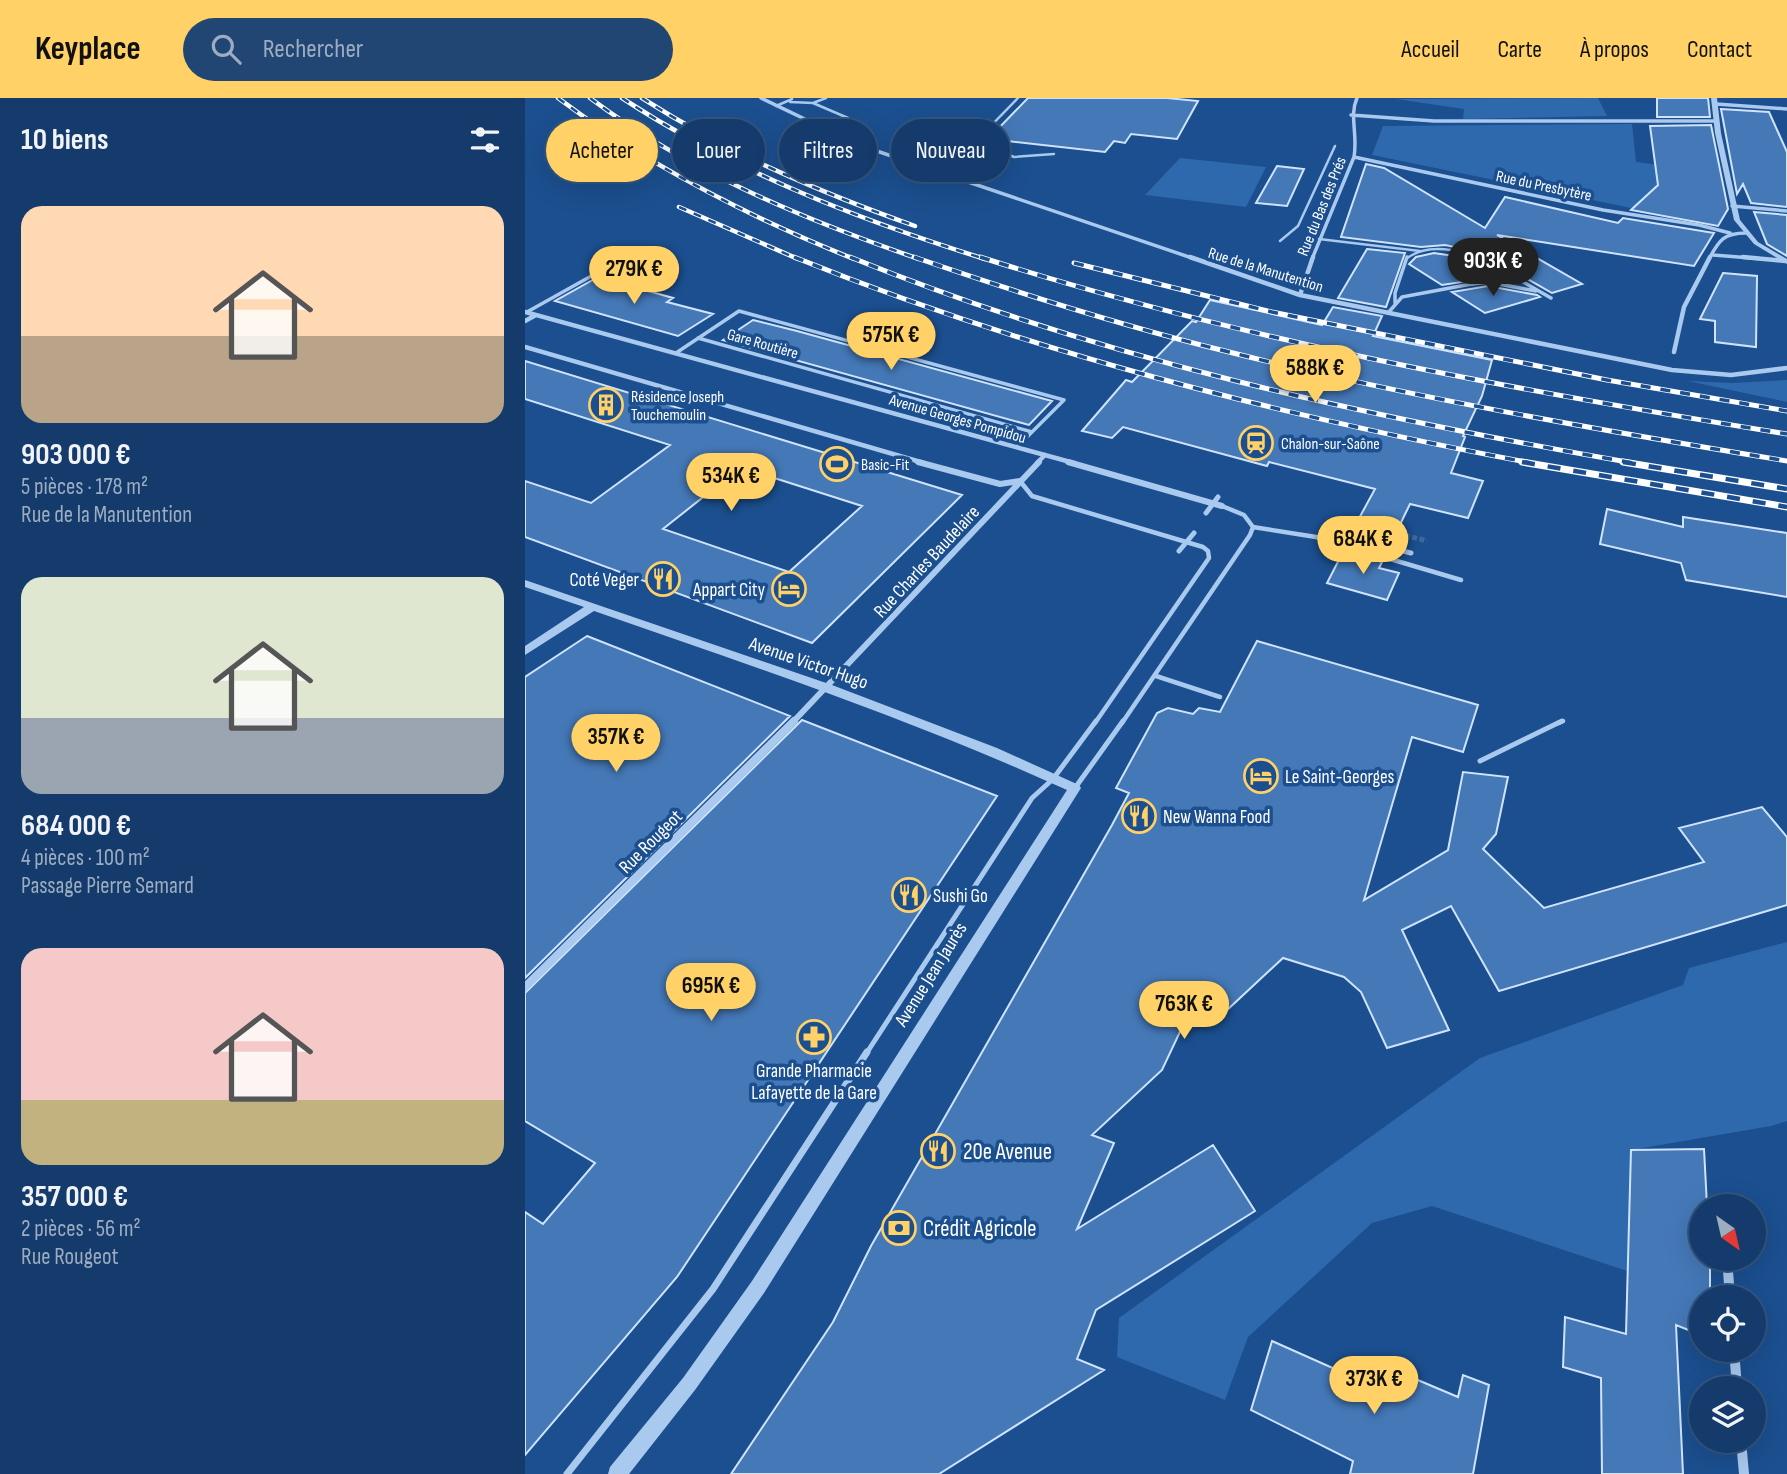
<!DOCTYPE html>
<html lang="fr">
<meta charset="utf-8">
<style>
body{margin:0;font-family:"Sofia Sans Condensed",sans-serif;background:#214673;color:#f1f3f6;height:100vh;display:flex;flex-direction:column;font-size:26px;white-space:nowrap}
*{box-sizing:border-box;margin:0}
p{font-size:23px;color:#9dadc1}
.icon{flex:none;width:38px;height:38px;fill:none;stroke:currentColor;stroke-width:2;stroke-linecap:round;stroke-linejoin:round}
.map{position:relative;flex:1;overflow:hidden}
.side{display:flex;flex-direction:column;background:#143b6b;width:525px}
.side>*{flex:none}
.hud{position:absolute;left:21px;top:21px;width:665px;height:63px;display:flex;gap:14px}
.needle{width:46px;rotate:146deg}
.buttons{position:absolute;left:1164px;top:1096px;display:grid;gap:14px}
.buttons a{display:grid;place-items:center;width:77px;height:77px;border-radius:50%;background:#143b6b;box-shadow:0 7px 28px #0002,0 0 0 2px #33557e;font-size:35px}
.price{position:absolute;translate:-50% -60px;padding:0 16px;border-radius:24px;background:#ffd166;color:#111;font-size:23px;line-height:46px;filter:drop-shadow(0 2px 4px #0008)}
.price::after{content:'';position:absolute;left:50%;top:42px;width:21px;height:16px;margin-left:-10px;background:inherit;clip-path:polygon(0 0,100% 0,50% 100%)}
.price.on{background:#222;color:#fff}
ul{padding:0;list-style:none}
li{display:grid;align-content:center;gap:14px;height:371px;padding:0 21px}
li span{display:grid;place-items:center;height:217px;border-radius:21px;color:#555}
li>.icon{margin-inline-start:auto}
span .icon{width:126px;height:126px;fill:#fffc;stroke-width:1}
li b{font-size:30px}
h2{display:flex;justify-content:space-between;align-items:center;height:84px;padding:0 21px;font-size:30px}
.pill{padding:0 24px;border-radius:32px;background:#143b6b;box-shadow:0 7px 28px #0002,0 0 0 2px #33557e;font-size:24px;line-height:63px}
.pill.on{background:#ffd166;color:#111}
header{display:flex;align-items:center;gap:42px;box-sizing:border-box;height:98px;padding:0 35px;background:#ffd166;color:#111}
header strong{font-size:33px}
nav{display:flex;gap:38px;margin-inline-start:auto;font-size:24px}
.search{width:490px;height:63px;background:#214673;display:flex;align-items:center;gap:18px;box-sizing:border-box;padding:0 24px;border-radius:38px;color:#9dadc1;font-size:26px}
main{display:flex;flex:1;min-height:0}
.map>svg:first-child{display:block}
.green{fill:#2e69ad}
.building{fill:#4478b7;stroke:#cfe3fa;stroke-width:2;fill-rule:evenodd}
.lines{fill:none;stroke-linecap:round;stroke-linejoin:round}
.pedestrian-tunnel{stroke:#3d69a0;stroke-width:5;stroke-dasharray:5 2.5;stroke-linecap:butt}
.service-far4{stroke:#a9c9ee;stroke-width:2.5}
.service-far3{stroke:#a9c9ee;stroke-width:3.5}
.service-far2{stroke:#a9c9ee;stroke-width:4.5}
.service-far1{stroke:#a9c9ee;stroke-width:5}
.service{stroke:#a9c9ee;stroke-width:7}
.pedestrian{stroke:#a9c9ee;stroke-width:5}
.minor-far4{stroke:#a9c9ee;stroke-width:3.5}
.minor-far3{stroke:#a9c9ee;stroke-width:4.5}
.minor-far2{stroke:#a9c9ee;stroke-width:6}
.minor-far1{stroke:#a9c9ee;stroke-width:8}
.minor{stroke:#a9c9ee;stroke-width:10}
.tertiary{fill:#a9c9ee;fill-rule:evenodd}
.rail-far2-casing{stroke:#fff;stroke-width:4.5}
.rail-far1-casing{stroke:#fff;stroke-width:5}
.rail-casing{stroke:#fff;stroke-width:7}
.rail-far2{stroke:#1b4f8f;stroke-width:2.5;stroke-dasharray:8;stroke-linecap:butt}
.rail-far1{stroke:#1b4f8f;stroke-width:3.5;stroke-dasharray:10;stroke-linecap:butt}
.rail{stroke:#1b4f8f;stroke-width:4.5;stroke-dasharray:13;stroke-linecap:butt}
.labels{text-anchor:middle;stroke-width:7;stroke-linejoin:round;paint-order:stroke}
.far-street-label{font-size:16px;fill:#fff;stroke:#1b4f8f}
.far-poi-label{font-size:16px;fill:#fff;stroke:#1b4f8f;text-anchor:start}
.street-label{font-size:19px;fill:#fff;stroke:#1b4f8f}
.poi-label{font-size:19px;fill:#fff;stroke:#1b4f8f;text-anchor:start}
.near-poi-label{font-size:23px;fill:#fff;stroke:#1b4f8f;text-anchor:start}
</style>
<header>
<strong>Keyplace</strong>
<div class="search"><svg class="icon" aria-label="search" viewBox="0 0 24 24"><circle cx="10" cy="10" r="6"/><path d="M15 15l6 6"/></svg>Rechercher</div>
<nav><a>Accueil</a><a>Carte</a><a>À propos</a><a>Contact</a></nav>
</header>
<main>
<section class="side">
<h2>10 biens<svg class="icon" aria-label="filters" viewBox="0 0 24 24"><path d="M4 7h16M4 17h16"/><circle cx="9" cy="7" r="2"/><circle cx="15" cy="17" r="2"/></svg></h2>
<ul>
<li><span style="background:linear-gradient(#ffd9b3 60%,#b9a48a 0)"><svg class="icon" aria-label="home" viewBox="0 0 24 24"><path d="M3 11l9-7 9 7M6 9v11h12V9"/></svg></span><div><b>903 000 €</b><p>5 pièces · 178 m²</p><p>Rue de la Manutention</p></div></li>
<li><span style="background:linear-gradient(#dfe7d0 65%,#9aa5b1 0)"><svg class="icon" aria-label="home" viewBox="0 0 24 24"><path d="M3 11l9-7 9 7M6 9v11h12V9"/></svg></span><div><b>684 000 €</b><p>4 pièces · 100 m²</p><p>Passage Pierre Semard</p></div></li>
<li><span style="background:linear-gradient(#f6c9c9 70%,#c2b280 0)"><svg class="icon" aria-label="home" viewBox="0 0 24 24"><path d="M3 11l9-7 9 7M6 9v11h12V9"/></svg></span><div><b>357 000 €</b><p>2 pièces · 56 m²</p><p>Rue Rougeot</p></div></li>
</ul>
</section>
<div class="map">
<svg width="1262" height="1376" viewBox="0 0 1262 1376">
<rect width="100%" height="100%" fill="#1b4f8f"/>
<!-- green -->
<path class="green" d="M1073,0L1082,18L938,21L939,11L871,1Z
M1107,26L1111,64L1143,68L1137,84L1111,111L847,57L858,28Z
M655,60L741,69L721,109L620,97Z
M1262,282V304L1163,283L1207,285Z
M1262,844V1023L1246,1028L1106,1052L1102,1173L907,1108L847,1125L723,1239L700,1302L592,1259L594,1220L955,960L1158,887L1164,870Z"/>
<!-- building -->
<path class="building" d="M503,0H642L673,3L652,41L606,36L600,45L589,43L580,54L472,42L474,39L466,38Z
M1132,0H1183L1185,19H1132Z
M1196,11L1244,14L1262,54V109L1226,105L1218,86L1212,96Z
M1186,27L1203,111L1193,128L1106,112L1133,87L1125,28Z
M841,66L859,70L960,130L980,99L1093,125L1098,120L1189,135L1169,168L972,137L1057,186L1027,195L957,155L920,147L896,149L816,139Z
M752,68L779,71L762,108L731,105Z
M1229,114L1262,117V158L1242,146Z
M842,151L880,155L861,209L813,200Z
M909,155L949,161L974,175L963,180L917,187L884,166L891,159Z
M1198,175L1232,178L1231,249L1190,244V223L1175,221Z
M73,179L148,200L142,204L188,216L153,238L30,203Z
M963,188L1012,197L1015,199L960,215L927,194Z
M685,202L797,227L808,209L857,218L848,238L967,262L957,298L938,338L940,339L926,375L958,383L943,420L885,406L866,445L826,435L850,391L744,364L742,368L598,329L587,340L557,333L601,282L607,284L667,223L671,224Z
M228,222L272,233L527,303L504,327L198,242Z
M0,263L284,350L437,397L287,545L0,439V383L66,405L145,347L0,301ZM216,369L243,378L337,408L264,474L138,431Z
M1082,411L1158,429V419L1262,435V499L1161,482L1156,465L1075,446Z
M819,452L857,464L854,470L874,475L862,502L802,485Z
M62,538L265,618L0,880V579Z
M732,543L953,607L938,654L887,639L839,802L923,752L938,674L983,679L971,736L958,751L1019,810L1179,764L1154,730L1237,709L1262,739V807L974,893L926,808L877,832L924,932L862,950L836,894L819,879L758,860L701,913L670,902L637,972L567,1037L589,1045L552,1131L688,1047L730,1113L571,1212L552,1261L579,1272L414,1376H206L308,1224L346,1148L587,727L604,695L591,690L632,615L643,610L668,616L674,610L695,614Z
M277,622L472,698L152,1179L0,1357V1114L18,1126L70,1065L0,1023V895Z
M1179,1051L1182,1108H1176V1160H1185V1199H1176V1237L1151,1227L1158,1376H1077L1076,1280L1038,1269L1040,1219L1101,1236L1106,1052Z
M747,1243L857,1292L862,1269L933,1299L938,1277L964,1287L948,1376H825L828,1363L726,1312Z"/>
<g class="lines">
<!-- pedestrian-tunnel -->
<path class="pedestrian-tunnel" d="M880,437L902,443"/>
<!-- service-far4 -->
<path class="service-far4" d="M493,0L457,37L456,45L489,59L529,56
M265,4L288,5L323,20L322,30L309,37
M288,5L301,0
M251,8L267,1
M794,141L895,153
M755,143L773,128L810,48
M881,161C902,144 936,152 959,161"/>
<!-- service-far3 -->
<path class="service-far3" d="M955,159L1026,200
M966,183L986,175
M870,205V195L882,159
M2,214L86,167
M863,215L877,199L941,187L963,184L1011,193
M173,240L507,334
M151,255L214,213L539,302L492,349"/>
<!-- service-far2 -->
<path class="service-far2" d="M495,383L507,398L678,449L683,453L684,460L570,625
M728,429L791,439L936,482
M631,578L695,599
M597,625L725,437L728,429L719,417L697,408
M1034,625L1038,623"/>
<!-- service-far1 -->
<path class="service-far1" d="M955,663L1037,623
M550,690L598,623
M341,956L507,700L528,681L571,623"/>
<!-- service -->
<path class="service" d="M42,1376L188,1191L342,954"/>
<!-- pedestrian -->
<path class="pedestrian" d="M681,415L693,399
M824,440L886,455
M654,453L669,435"/>
<!-- minor-far4 -->
<path class="minor-far4" d="M236,0L334,47L670,161
M1191,6L1262,11
M826,17L909,23H1191
M829,59L1078,112L1174,127L1205,135
M1207,108L1262,113
M1188,157L1239,161
M787,161L829,59C833,36 824,18 832,0
M1184,161C1194,142 1199,135 1221,135"/>
<!-- minor-far3 -->
<path class="minor-far3" d="M665,159L775,197L1147,272L1206,277L1262,270
M1218,159L1260,163
M775,197L788,159
M0,214L549,365
M0,223L11,217
M0,249L399,365
M1149,254L1159,209L1185,159
M512,365L520,357"/>
<!-- minor-far2 -->
<path class="minor-far2" d="M393,364L475,386L495,383
M543,364L697,408
M267,625L514,364"/>
<!-- minor-far1 -->
<path class="minor-far1" d="M0,889L269,623"/>
<!-- minor -->
<path class="minor" d="M1202,1160L1205,1199
M1209,1251L1212,1290
M1216,1342L1219,1376"/>
<!-- tertiary -->
<path class="tertiary" d="M1186,0H1192L1196,35L1215,122L1233,144L1262,161V166L1229,146L1209,122L1190,35Z
M0,482L307,587L472,650L554,687L556,690L239,1195L170,1292L104,1376H83L85,1369L158,1280L227,1183L542,692C388,622 228,568 69,513L0,557V548L59,509L0,489Z"/>
<!-- rail-far2 casing -->
<g class="rail-far2-casing">
<path id="rail-far2" d="M33,0C124,68 224,119 329,161
M65,0C164,74 278,121 394,161
M97,0C210,74 332,121 460,161
M117,0C203,55 294,94 390,128
M154,109L273,161"/>
</g>
<!-- rail-far1 casing -->
<g class="rail-far1-casing">
<path id="rail-far1" d="M269,159C507,255 754,317 1006,365
M325,159C580,262 838,318 1108,365
M389,159C493,195 598,228 704,254C888,300 1075,332 1262,363
M455,159C718,243 990,292 1262,336
M549,165L747,214L1082,282L1262,313"/>
</g>
<!-- rail casing -->
<g class="rail-casing">
<path id="rail" d="M997,364L1262,409
M1098,364L1262,391"/>
</g>
<!-- rail-far2 -->
<use href="#rail-far2" class="rail-far2"/>
<!-- rail-far1 -->
<use href="#rail-far1" class="rail-far1"/>
<!-- rail -->
<use href="#rail" class="rail"/>
</g>
<!-- icons -->
<defs>
<g id="building-ring" transform="scale(1.75)"><circle r="9.5" fill="#1b4f8f" stroke="#ffd166" stroke-width="1.5"/><path d="M-4-6H4V6H1V3H-1V6H-4ZM-2.5-4.3h1.7v1.8h-1.7ZM.8-4.3h1.7v1.8H.8ZM-2.5-1h1.7V.8h-1.7ZM.8-1h1.7V.8H.8Z" fill="#ffd166"/></g>
<g id="station-ring" transform="scale(1.75)"><circle r="9.5" fill="#1b4f8f" stroke="#ffd166" stroke-width="1.5"/><path d="M-3-6H3Q5-6 5-4V2Q5 4 3 4L4.5 6H3L1.5 4h-3L-3 6H-4.5L-3 4Q-5 4-5 2V-4Q-5-6-3-6ZM-3.5-4v3h7v-3ZM-3.5 1v1.5H-2V1ZM2 1v1.5H3.5V1Z" fill="#ffd166"/></g>
<g id="stadium-ring" transform="scale(1.75)"><circle r="9.5" fill="#1b4f8f" stroke="#ffd166" stroke-width="1.5"/><path d="M0-5a6.5 5 0 1 0 0 10a6.5 5 0 1 0 0-10ZM-3.5-1.8h7v3.6h-7Z" fill="#ffd166"/></g>
<g id="restaurant-ring" transform="scale(1.75)"><circle r="9.5" fill="#1b4f8f" stroke="#ffd166" stroke-width="1.5"/><path d="M-5-6h1v4h1v-4h1v4h1v-4h1v5L-1.5 .5V6h-2V.5L-5-1ZM5-6V6H3V1.5H1.5Q1.5-4 5-6Z" fill="#ffd166"/></g>
<g id="hotel-ring" transform="scale(1.75)"><circle r="9.5" fill="#1b4f8f" stroke="#ffd166" stroke-width="1.5"/><path d="M-6-4.5h1.5V1H6V5H4.5V3h-9V5H-6ZM-4 0a1.8 1.8 0 1 1 3.6 0ZM.5 0V-2.5h3Q6-2.5 6 0Z" fill="#ffd166"/></g>
<g id="pharmacy-ring" transform="scale(1.75)"><circle r="9.5" fill="#1b4f8f" stroke="#ffd166" stroke-width="1.5"/><path d="M-2-6h4v4h4v4h-4v4h-4v-4h-4v-4h4Z" fill="#ffd166"/></g>
<g id="bank-ring" transform="scale(1.75)"><circle r="9.5" fill="#1b4f8f" stroke="#ffd166" stroke-width="1.5"/><path d="M-6-4H6V4H-6ZM0-2.3a2.3 2.3 0 1 0 0 4.6a2.3 2.3 0 1 0 0-4.6Z" fill="#ffd166"/></g>
</defs>
<g fill-rule="evenodd">
<use href="#building-ring" x="81" y="307"/>
<use href="#station-ring" x="731" y="345"/>
<use href="#stadium-ring" x="312" y="366"/>
<use href="#restaurant-ring" x="138" y="481"/>
<use href="#hotel-ring" x="264" y="491"/>
<use href="#hotel-ring" x="736" y="678"/>
<use href="#restaurant-ring" x="614" y="718"/>
<use href="#restaurant-ring" x="384" y="797"/>
<use href="#pharmacy-ring" x="289" y="939"/>
<use href="#restaurant-ring" x="413" y="1053"/>
<use href="#bank-ring" x="374" y="1130"/>
</g>
<g class="labels">
<!-- far-street labels -->
<g class="far-street-label">
<text transform="translate(1019 87) rotate(12)" y="6">Rue du Presbytère</text>
<text transform="translate(796 108) rotate(-68)" y="6">Rue du Bas des Prés</text>
<text transform="translate(741 171) rotate(17)" y="6">Rue de la Manutention</text>
<text transform="translate(238 245) rotate(16)" y="6">Gare Routière</text>
<text transform="translate(433 320) rotate(16)" y="6">Avenue Georges Pompidou</text>
</g>
<!-- far-poi labels -->
<g class="far-poi-label">
<text x="106" y="304">Résidence Joseph<tspan x="106" dy="18">Touchemoulin</tspan></text>
<text x="756" y="351">Chalon-sur-Saône</text>
<text x="336" y="372">Basic-Fit</text>
</g>
<!-- street labels -->
<g class="street-label">
<text transform="translate(401 463) rotate(-47)" y="7">Rue Charles Baudelaire</text>
<text transform="translate(284 564) rotate(19)" y="7">Avenue Victor Hugo</text>
<text transform="translate(125 743) rotate(-45)" y="7">Rue Rougeot</text>
<text transform="translate(405 876) rotate(-58)" y="7">Avenue Jean Jaurès</text>
</g>
<!-- poi labels -->
<g class="poi-label">
<text x="114" y="488" text-anchor="end">Coté Veger</text>
<text x="240" y="498" text-anchor="end">Appart City</text>
<text x="760" y="685">Le Saint-Georges</text>
<text x="638" y="725">New Wanna Food</text>
<text x="408" y="804">Sushi Go</text>
<text x="289" y="979" text-anchor="middle">Grande Pharmacie<tspan x="289" dy="22">Lafayette de la Gare</tspan></text>
</g>
<!-- near-poi labels -->
<g class="near-poi-label">
<text x="438" y="1061">20e Avenue</text>
<text x="398" y="1138">Crédit Agricole</text>
</g>
</g>
</svg>
<div class="buttons">
<a><svg class="needle" viewBox="-14 -14 28 28"><path d="M0-13l5 13h-10z" fill="#e53935"/><path d="M0 13l5-13h-10z" fill="#9dadc1"/></svg></a>
<a><svg class="icon" aria-label="locate" viewBox="0 0 24 24"><circle cx="12" cy="12" r="6"/><path d="M12 2v4M12 18v4M2 12h4M18 12h4"/></svg></a>
<a><svg class="icon" aria-label="layers" viewBox="0 0 24 24"><path d="M12 4l9 5-9 5-9-5zM3 14l9 5 9-5"/></svg></a>
</div>
<b class="price on" style="left:968px;top:200px">903K €</b>
<b class="price" style="left:109px;top:208px">279K €</b>
<b class="price" style="left:366px;top:274px">575K €</b>
<b class="price" style="left:790px;top:307px">588K €</b>
<b class="price" style="left:206px;top:415px">534K €</b>
<b class="price" style="left:838px;top:478px">684K €</b>
<b class="price" style="left:91px;top:676px">357K €</b>
<b class="price" style="left:186px;top:925px">695K €</b>
<b class="price" style="left:659px;top:943px">763K €</b>
<b class="price" style="left:849px;top:1318px">373K €</b>
<div class="hud">
<a class="pill on">Acheter</a>
<a class="pill">Louer</a>
<a class="pill">Filtres</a>
<a class="pill">Nouveau</a>
</div>
</div>
</main>
